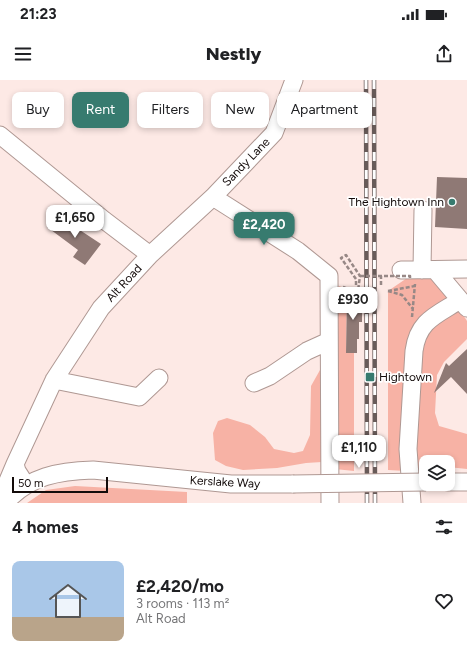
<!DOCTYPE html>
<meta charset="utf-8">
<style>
body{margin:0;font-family:Figtree,sans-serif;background:#f6f6f6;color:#202124;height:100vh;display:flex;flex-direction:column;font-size:15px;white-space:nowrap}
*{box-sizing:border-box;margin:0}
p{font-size:13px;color:#757577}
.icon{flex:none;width:22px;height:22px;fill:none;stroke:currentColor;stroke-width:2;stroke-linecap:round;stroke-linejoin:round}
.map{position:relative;height:423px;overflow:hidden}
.drawer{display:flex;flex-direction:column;background:#fff;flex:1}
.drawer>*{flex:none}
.hud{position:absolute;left:12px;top:12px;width:443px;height:36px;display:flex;gap:8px}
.fabs{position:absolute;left:419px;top:375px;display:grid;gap:8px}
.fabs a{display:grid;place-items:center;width:36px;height:36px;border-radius:8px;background:#fff;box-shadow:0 2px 6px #0003;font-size:20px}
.scale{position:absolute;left:12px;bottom:10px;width:96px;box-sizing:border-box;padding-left:4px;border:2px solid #130b0a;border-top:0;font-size:11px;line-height:14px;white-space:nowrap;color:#130b0a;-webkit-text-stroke:3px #fff;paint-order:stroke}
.price{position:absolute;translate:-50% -34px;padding:0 9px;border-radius:8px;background:#fff;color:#222;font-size:13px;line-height:26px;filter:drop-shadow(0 1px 2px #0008)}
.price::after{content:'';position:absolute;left:50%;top:24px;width:12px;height:9px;margin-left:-6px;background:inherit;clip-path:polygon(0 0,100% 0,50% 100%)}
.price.current{background:#377b6f;color:#fff}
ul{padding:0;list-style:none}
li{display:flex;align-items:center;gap:12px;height:100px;padding:0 12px}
li span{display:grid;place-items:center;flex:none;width:112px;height:80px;border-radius:8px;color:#555}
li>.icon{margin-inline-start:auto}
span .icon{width:48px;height:48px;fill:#fffc;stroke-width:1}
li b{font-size:17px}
h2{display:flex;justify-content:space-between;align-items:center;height:48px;padding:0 12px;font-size:17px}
.pill{padding:0 14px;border-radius:8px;background:#fff;box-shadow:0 2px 6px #0003;font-size:14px;line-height:36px}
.pill.current{background:#377b6f;color:#fff}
.status{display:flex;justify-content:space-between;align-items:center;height:28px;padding:0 20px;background:#fff;direction:ltr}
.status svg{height:11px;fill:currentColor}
header{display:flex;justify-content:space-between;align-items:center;height:52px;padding:0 12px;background:#fff;font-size:18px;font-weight:800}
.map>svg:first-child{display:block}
.green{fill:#f7b2a5}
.building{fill:#8f7975}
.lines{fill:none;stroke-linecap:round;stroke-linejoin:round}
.minor-casing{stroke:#af9893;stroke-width:19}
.path{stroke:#978886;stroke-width:2.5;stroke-dasharray:4 2;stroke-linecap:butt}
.minor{stroke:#fff;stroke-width:17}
.rail-casing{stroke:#685b59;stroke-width:4.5}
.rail{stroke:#fff;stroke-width:3;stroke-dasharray:9;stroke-linecap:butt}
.minor-bridge-casing{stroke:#af9893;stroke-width:19;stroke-linecap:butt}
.path-bridge{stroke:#978886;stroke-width:2.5;stroke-dasharray:4 2;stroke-linecap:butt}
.minor-bridge{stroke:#fff;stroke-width:17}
.poi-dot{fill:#377b6f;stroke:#fff;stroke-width:1.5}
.labels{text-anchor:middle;stroke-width:3.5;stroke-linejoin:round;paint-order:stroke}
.street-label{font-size:12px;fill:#130b0a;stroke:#fff}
.poi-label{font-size:12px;fill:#130b0a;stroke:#fff;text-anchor:end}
</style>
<div class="status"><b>21:23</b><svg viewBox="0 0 49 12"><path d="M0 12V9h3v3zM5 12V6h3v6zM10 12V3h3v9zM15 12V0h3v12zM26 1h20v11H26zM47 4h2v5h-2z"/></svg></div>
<header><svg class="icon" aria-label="menu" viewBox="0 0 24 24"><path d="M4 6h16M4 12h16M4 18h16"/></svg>Nestly<svg class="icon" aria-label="share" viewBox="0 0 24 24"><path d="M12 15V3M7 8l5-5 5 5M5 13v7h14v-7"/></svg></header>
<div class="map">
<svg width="467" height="423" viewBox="0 0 467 423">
<rect width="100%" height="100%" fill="#fde9e5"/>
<!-- green -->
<path class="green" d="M410,196L431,198L448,212L467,241V259L444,282L437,295L435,333L439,346L467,354V389L448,387V382H426V389L406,391L388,390V211Z
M339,206L344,208L347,213L346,273H354V391L335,389L322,382L306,383L277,388L243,390L226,386L215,380L213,353L218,341L227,338L250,345L265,357L274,369L294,373L303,371L310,355L311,306L320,290L329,283L339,229L337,214Z
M75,406L187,412V423H27L46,410Z"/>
<!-- building -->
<path class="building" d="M437,97L467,98V149L435,147Z
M57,135L101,164L85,185L73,177L78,170L47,147Z
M347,213H362V242H359V259H357V273H346Z
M467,269V314L451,297L434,313L446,283L449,286Z"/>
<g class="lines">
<!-- minor casing -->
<g class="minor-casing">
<path id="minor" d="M0,55L104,140L150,175
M213,117L298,171L329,196L330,423
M401,190L467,189
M422,190L423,130
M435,190L467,228
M54,300L139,317L159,298
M254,303L270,296L307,271L329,261
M448,402H467
M26,405L17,391L15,384L54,300L101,228L150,175L213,117L274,53L294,0
M1,423L4,410L15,384
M5,423C29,396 59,391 93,390L231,404H293
M412,423L408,369L414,271C418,240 437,235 460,220"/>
</g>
<!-- path -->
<path class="path" d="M381,205V196
M343,207L354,211
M356,211V199L341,178L346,175L360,196L358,211
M388,211L402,215L413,229
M388,211L415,206
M412,237L415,204"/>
<!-- minor -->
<use href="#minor" class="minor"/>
<!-- rail casing -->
<g class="rail-casing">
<path id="rail" d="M366,0L367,423
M374,0L375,423"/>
</g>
<!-- rail -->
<use href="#rail" class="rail"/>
<!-- minor-bridge casing -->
<g class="minor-bridge-casing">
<path id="minor-bridge" d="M293,404L426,402"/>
</g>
<!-- path-bridge -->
<path class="path-bridge" d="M360,196H410V200"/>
<!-- minor-bridge -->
<use href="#minor-bridge" class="minor-bridge"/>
</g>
<!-- markers -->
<g class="poi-dot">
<circle cx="452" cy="122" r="4"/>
<rect x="365" y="292" width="10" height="10" rx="2"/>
</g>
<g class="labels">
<!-- street labels -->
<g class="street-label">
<text transform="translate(246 82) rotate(-46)" y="4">Sandy Lane</text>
<text transform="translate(124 203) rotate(-47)" y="4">Alt Road</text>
<text transform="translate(225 402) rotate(3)" y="4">Kerslake Way</text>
</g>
<!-- poi labels -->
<g class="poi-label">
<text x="444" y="126">The Hightown Inn</text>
<text x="379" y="301" text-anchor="start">Hightown</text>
</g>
</g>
</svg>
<div class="fabs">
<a><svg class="icon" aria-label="layers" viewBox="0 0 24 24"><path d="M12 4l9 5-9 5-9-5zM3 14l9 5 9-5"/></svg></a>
</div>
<div class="scale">50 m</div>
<b class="price" style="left:75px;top:159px">£1,650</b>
<b class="price current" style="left:264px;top:166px">£2,420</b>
<b class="price" style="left:353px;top:241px">£930</b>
<b class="price" style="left:359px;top:389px">£1,110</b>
<div class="hud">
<a class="pill">Buy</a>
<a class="pill current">Rent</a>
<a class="pill">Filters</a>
<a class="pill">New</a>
<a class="pill">Apartment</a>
</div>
</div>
<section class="drawer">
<h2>4 homes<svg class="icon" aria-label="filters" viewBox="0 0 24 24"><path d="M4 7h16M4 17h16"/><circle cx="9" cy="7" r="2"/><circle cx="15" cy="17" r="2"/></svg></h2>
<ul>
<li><span style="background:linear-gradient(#a9c7e8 70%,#b9a48a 0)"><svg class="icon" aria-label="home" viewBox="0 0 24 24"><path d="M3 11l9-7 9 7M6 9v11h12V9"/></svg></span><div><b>£2,420/mo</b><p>3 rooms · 113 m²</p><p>Alt Road</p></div><svg class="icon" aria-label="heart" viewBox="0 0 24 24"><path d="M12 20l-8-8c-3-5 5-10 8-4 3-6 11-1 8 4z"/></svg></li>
</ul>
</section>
